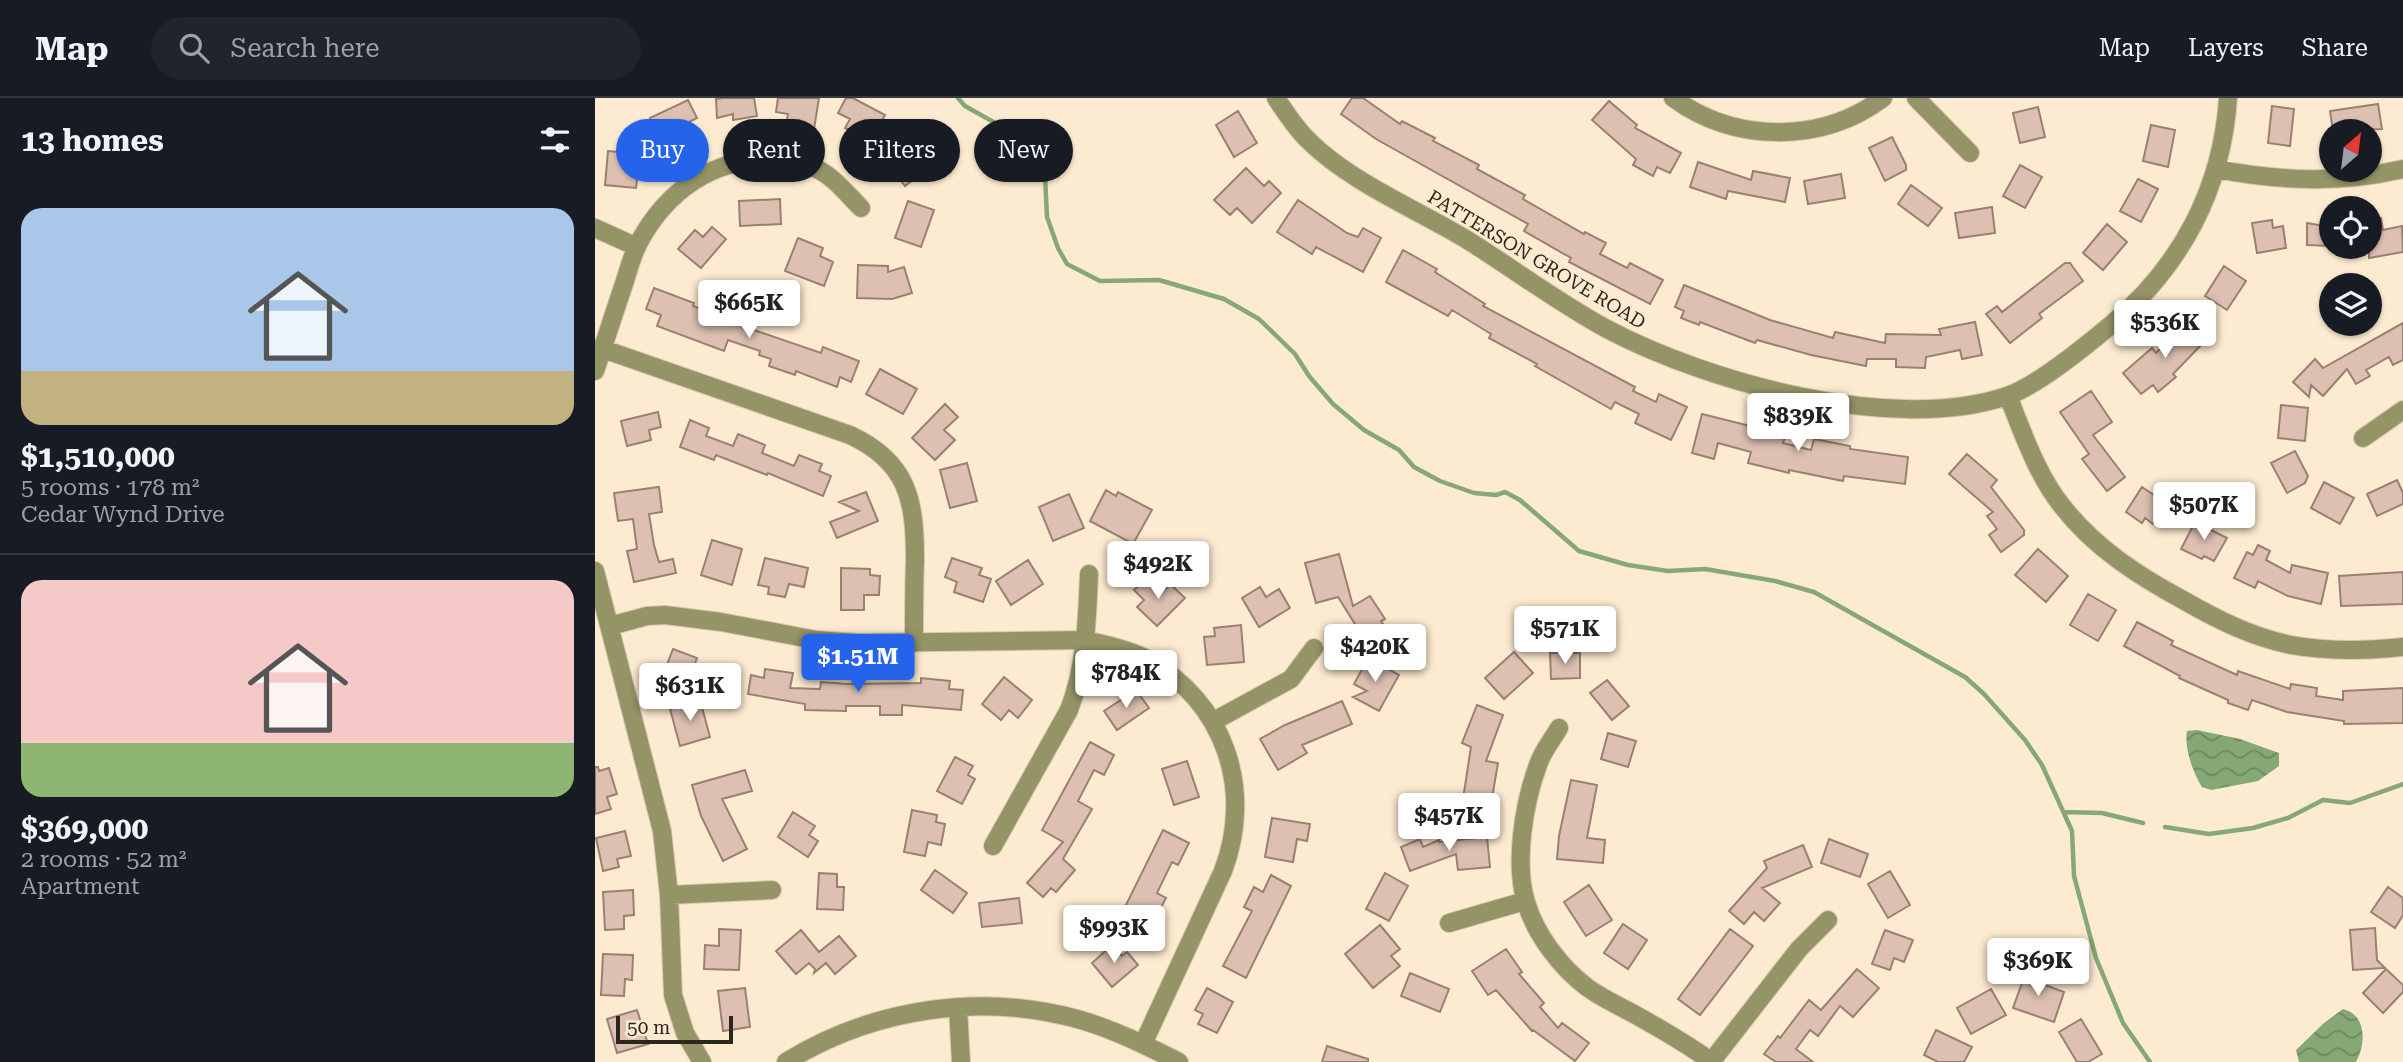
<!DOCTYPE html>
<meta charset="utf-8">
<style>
body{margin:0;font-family:"Roboto Serif",serif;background:#20242c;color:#f1f3f6;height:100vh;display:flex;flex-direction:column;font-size:26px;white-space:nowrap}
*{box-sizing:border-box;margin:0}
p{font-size:23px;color:#9ea1a6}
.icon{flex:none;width:38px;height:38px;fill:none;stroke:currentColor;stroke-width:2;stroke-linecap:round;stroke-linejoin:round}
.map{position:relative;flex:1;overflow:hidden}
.drawer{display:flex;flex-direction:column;background:#171b24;width:595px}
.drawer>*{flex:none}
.guide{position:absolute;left:21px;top:21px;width:665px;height:63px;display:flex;gap:14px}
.needle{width:46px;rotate:28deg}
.tools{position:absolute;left:1724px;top:21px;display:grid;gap:14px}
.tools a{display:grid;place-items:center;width:63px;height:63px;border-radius:50%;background:#171b24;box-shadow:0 2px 5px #0004;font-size:35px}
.scale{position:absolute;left:21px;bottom:18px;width:117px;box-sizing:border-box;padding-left:7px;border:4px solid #2c261c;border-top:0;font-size:19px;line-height:24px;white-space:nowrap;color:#2c261c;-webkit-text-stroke:5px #fdebd1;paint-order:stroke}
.price{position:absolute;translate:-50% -60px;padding:0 16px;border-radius:7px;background:#fff;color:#222;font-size:23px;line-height:46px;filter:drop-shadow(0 2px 4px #0008)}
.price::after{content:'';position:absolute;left:50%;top:42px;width:21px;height:16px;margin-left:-10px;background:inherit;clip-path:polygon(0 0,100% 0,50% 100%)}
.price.on{background:#2563eb;color:#fff}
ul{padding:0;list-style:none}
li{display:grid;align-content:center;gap:14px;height:371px;padding:0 21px}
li+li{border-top:2px solid #363941}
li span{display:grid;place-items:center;height:217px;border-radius:21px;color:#555}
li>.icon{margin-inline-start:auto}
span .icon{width:126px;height:126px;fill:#fffc;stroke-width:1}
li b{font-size:30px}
h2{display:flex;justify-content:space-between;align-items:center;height:84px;padding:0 21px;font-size:30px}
.chip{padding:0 24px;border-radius:32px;background:#171b24;box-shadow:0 2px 5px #0004;font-size:24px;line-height:63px}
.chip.on{background:#2563eb;color:#fff}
header{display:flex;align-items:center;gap:42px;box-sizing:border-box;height:98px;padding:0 35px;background:#171b24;border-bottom:2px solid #363941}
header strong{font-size:33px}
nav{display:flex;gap:38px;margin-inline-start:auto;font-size:24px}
.search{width:490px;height:63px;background:#20242c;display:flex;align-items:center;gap:18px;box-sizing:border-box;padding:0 24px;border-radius:38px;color:#9ea1a6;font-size:26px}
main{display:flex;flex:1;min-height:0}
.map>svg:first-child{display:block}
.water{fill:url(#water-waves)}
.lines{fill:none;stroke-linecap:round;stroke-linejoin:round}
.stream{stroke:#85a875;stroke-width:4.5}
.building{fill:#ddc0b1;stroke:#9b8072;stroke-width:2}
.minor-casing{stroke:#d7c8b0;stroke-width:20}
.minor{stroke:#959466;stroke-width:18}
.labels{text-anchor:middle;stroke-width:5;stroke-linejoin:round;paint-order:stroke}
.street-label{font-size:19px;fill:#2c261c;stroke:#fdebd1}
</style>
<header>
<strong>Map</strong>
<div class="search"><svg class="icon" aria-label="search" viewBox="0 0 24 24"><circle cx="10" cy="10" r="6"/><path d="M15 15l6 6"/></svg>Search here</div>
<nav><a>Map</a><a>Layers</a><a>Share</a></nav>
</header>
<main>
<section class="drawer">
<h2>13 homes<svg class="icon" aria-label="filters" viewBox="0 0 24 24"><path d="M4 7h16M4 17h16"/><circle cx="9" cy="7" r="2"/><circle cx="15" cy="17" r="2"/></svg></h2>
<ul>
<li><span style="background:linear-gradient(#a9c7e8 75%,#c2b280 0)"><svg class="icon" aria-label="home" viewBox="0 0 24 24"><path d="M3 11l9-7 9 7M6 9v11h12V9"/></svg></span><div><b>$1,510,000</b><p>5 rooms · 178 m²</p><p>Cedar Wynd Drive</p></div></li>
<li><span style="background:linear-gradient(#f6c9c9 75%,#8fb573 0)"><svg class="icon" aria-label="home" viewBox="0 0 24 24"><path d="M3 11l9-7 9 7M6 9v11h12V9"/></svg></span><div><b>$369,000</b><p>2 rooms · 52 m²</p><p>Apartment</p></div></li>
</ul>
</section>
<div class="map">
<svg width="1808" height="964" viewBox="0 0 1808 964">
<defs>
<pattern id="water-waves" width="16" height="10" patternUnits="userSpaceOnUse" patternTransform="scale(1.75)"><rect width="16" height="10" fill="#85a875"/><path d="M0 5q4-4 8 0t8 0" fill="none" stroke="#6d895f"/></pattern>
</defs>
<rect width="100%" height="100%" fill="#fdebd1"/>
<!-- water -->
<path class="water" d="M1602,632L1645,641L1684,655V668L1663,683L1616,692L1607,689C1598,675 1589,650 1592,633Z
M1748,911C1772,917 1771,946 1761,964H1704L1701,952L1729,925Z"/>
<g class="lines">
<!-- stream -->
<path class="stream" d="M363,0L370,8L436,45L446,58L450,78L452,119L463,150L472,166L505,183L564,182L629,201L664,221L700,256L714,278L738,306L769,332L804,352L819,369L845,383L879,395L901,397L910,394L925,402L984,453L1033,467L1073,473L1110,471L1180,483L1219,494L1370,579L1389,596L1430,642L1447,667L1477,733L1479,778L1501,860L1528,925L1555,964
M1469,714L1507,715L1548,725
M1570,729L1614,736L1658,730L1693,720L1728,702L1755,705L1808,686"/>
</g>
<!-- building -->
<path class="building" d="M128,0H159L162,18L138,22V16L122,20L121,1Z
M183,0H224L219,31L191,26L193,16L181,14Z
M251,0H258L290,17L276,43L250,30L255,21L243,15Z
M757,0H768L805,26L807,23L840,40L838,43L884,67L882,71L930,97L928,101L989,136L990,134L1011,145L1005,156L1032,170L1035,165L1068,182L1055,206L974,164L976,160L929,133L933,126L781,41L746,16Z
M93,2L102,20L88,27L92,35L68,47L55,20Z
M1014,3L1042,27L1040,30L1086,55L1075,75L1062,69L1058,78L1038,67L1041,61L997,22Z
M1783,6L1787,31L1738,33L1735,13Z
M1677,8L1699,11L1695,48L1673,45Z
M1443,9L1450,39L1425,45L1418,15Z
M643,13L662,45L639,59L621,27Z
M1556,27L1580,32L1573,69L1548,63Z
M1297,39L1311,67V72L1290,83L1274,50Z
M316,40L331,59L320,67L327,75L310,88L289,61Z
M13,53L45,56L41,90L10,87Z
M1103,64L1156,82L1158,73L1195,80L1190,104L1133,93L1131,101L1095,89Z
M1425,67L1447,79L1430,110L1408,98Z
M651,70L669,88L674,83L686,95L657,125L642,110L635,117L619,102Z
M1246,76L1250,100L1213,106L1209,83Z
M1543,81L1563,91L1546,124L1525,113Z
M1316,87L1347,110L1333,128L1303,106Z
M185,101L186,126L145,128L144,103Z
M703,102L752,135L763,139L768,130L786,140L768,174L721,149L717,156L682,134Z
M313,103L339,112L326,149L300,140Z
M1397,109L1400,135L1364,140L1360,115Z
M1786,120L1788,132L1807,128L1808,154L1774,160V122Z
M1677,122L1678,130L1688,128L1691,150L1662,155L1657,125Z
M1712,125L1736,129V148L1712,147Z
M1512,126L1532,144L1508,172L1488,155Z
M117,129L131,141L106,170L83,151L100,132L108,139Z
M203,140L228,150L225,158L238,164L229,188L190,173Z
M808,152L842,171L840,174L890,206L888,208L1040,289L1038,293L1061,304L1064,296L1092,309L1076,342L1040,325L1044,316L1020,304L1016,311L940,268L942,266L894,240L896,236L857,212L853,218L791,184Z
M1470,165H1475L1488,183L1444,216L1447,220L1415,245L1391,216L1402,208L1407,214Z
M263,167L293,168V174L309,169L317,195L297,201L262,200Z
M1629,168L1651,183L1632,212L1610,198Z
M1089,187L1175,222L1238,240L1240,234L1290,245L1291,236L1346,237L1344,231L1380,224L1387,257L1367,261L1365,252L1331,259L1330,270L1301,269V261H1272L1271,268L1216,257L1162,242L1160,245L1105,224L1104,227L1086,220L1089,213L1080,209Z
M59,190L99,205L98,208L154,228L153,230L226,255L228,249L264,263L256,284L245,279L242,289L201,273L200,277L174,268L176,261L164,257L165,253L133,242L129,253L62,228L66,217L51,211Z
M1592,222L1612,241L1578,276L1581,279L1563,294L1558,287L1546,296L1528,275L1557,250L1561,255Z
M1808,225V262L1798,267L1794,259L1771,272L1775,278L1761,286L1752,271L1728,298L1716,287L1714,299L1698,284L1720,261L1728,270Z
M285,271L322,291L308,316L271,296Z
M1496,293L1517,324L1498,337L1530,379L1512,393L1487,361L1494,356L1465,314Z
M350,306L363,319L349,332L360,342L340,362L317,340Z
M1686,307L1713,310L1710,343L1683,340Z
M63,314L66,329L54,332L56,342L32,348L26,323Z
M1107,316L1191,337L1188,345L1216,352L1219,341L1255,348V351L1313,359L1310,386L1249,378L1248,383L1194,372V375L1153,365L1156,354L1123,345L1119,361L1097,355Z
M95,322L114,330L111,338L138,348L143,336L170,347L167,355L199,368L204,357L227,366L224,373L236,378L228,398L173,375L172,377L121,357L119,362L85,349Z
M1700,353L1713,378L1710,385L1692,395L1676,365Z
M1372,356L1402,382L1396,389L1429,432V437L1406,454L1394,437L1402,431L1392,418L1398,414L1354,376Z
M372,365L382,403L355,410L345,372Z
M1802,382L1808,395V406L1782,418L1772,396Z
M1729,384L1759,400L1745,426L1716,410Z
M64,389L67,414L54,416L59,447L64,464L78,461L81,475L39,484L32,453L42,451L38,421L23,423L19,395Z
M1547,389L1572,406L1558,426L1550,420L1547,425L1531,414Z
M511,392L521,398L523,394L557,412L538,446L495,423Z
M271,394L283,423L242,440L235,424L264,413L244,404Z
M474,396L489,430L458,443L444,409Z
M1600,424L1632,440L1619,463L1609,458L1607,461L1586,451Z
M117,442L147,451L137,487L106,477Z
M1663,447L1675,453L1671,462L1695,475L1697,467L1733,475L1726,506L1693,498L1663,483L1660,490L1639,480L1652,454L1658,457Z
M1443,451L1473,478L1451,504L1420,477Z
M744,456L758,508L775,498L790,521L786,523L794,535L773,547L743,499L721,505L710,465Z
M170,460L213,470L209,489L194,486L190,499L173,496L174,489L163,487Z
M357,460L387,470L384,477L396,481L388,504L359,494L362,484L350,479Z
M433,462L448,486L416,507L401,483Z
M246,470L275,471V477L285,478L284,497H269V512H246Z
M1808,474V506L1746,508L1744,478Z
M553,479L567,494L575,486L590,500L562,528L542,509L549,502L539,492Z
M665,489L671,499L684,491L695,510L664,529L647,500Z
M1493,496L1521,512L1503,543L1475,527Z
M1542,524L1578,543L1576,547L1642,577L1643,573L1695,591L1696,586L1722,590L1721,598L1748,602V593L1808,590V625L1749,626V623L1692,614L1657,602L1653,612L1633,605V602L1584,580L1585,578L1529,548Z
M646,527L649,564L612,567L609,539L620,538L619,530Z
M78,551L102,560L90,593L65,585Z
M919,554L938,575L909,601L890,580Z
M955,555H985V580L956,581Z
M773,560L804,577L784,613L758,599L772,593L759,586Z
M170,571L198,575L195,590L225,591L226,584L252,586L326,585V580L355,583L354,591L368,592L366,612L307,607V617H285V608H251V613L210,612V606L153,596L156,577L169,580Z
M409,579L437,602L423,620L414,612L406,622L387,606Z
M1012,582L1034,608L1017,622L995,595Z
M541,592L554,610L522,632L509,613Z
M105,602L115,639L85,648L75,611Z
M747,603L757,626L707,647L712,655L683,672L665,641L690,627Z
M882,607L908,617L891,663L903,665L896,706L868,701L876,649L867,645Z
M1013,635L1041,643L1033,669L1006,661Z
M495,644L519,657L509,677L499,672L483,703L497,711L468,761L480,772L461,794L456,790L448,799L432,785L468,744L447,732Z
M360,659L378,668L373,677L380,681L367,706L342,693Z
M592,663L604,699L579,707L567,671Z
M0,669H3L4,673L14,670L22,696L12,699L16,711L0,716Z
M150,672L157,693L127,701L152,751L128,763L106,718L97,687Z
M976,682L1002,687L992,740L1010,742L1008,765L962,761L964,738Z
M317,712L342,717L341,724L350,726L346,747L333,744L330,758L309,754Z
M198,714L220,728L214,737L223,743L213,759L183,739Z
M677,720L715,726L712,743L702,741L698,764L670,759Z
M568,732L594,745L583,767L577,764L562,795L571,800L560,821L549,815L543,828L525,819Z
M30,733L36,758L22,761L24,769L8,773L1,740Z
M892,739L895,769L863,772L861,756L815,773L806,749L825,741L828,749L844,742V744Z
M1234,741L1273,756L1265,779L1226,765Z
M1208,747L1217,769L1167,790L1185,805L1169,823L1159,814L1149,826L1134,813L1172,770L1169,763Z
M340,772L372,795L358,815L326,792Z
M1295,773L1315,807L1293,820L1273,786Z
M224,775L242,776V789H249L248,812L222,811Z
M790,775L813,788L794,823L771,811Z
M676,777L696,788L651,880L628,868L657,813L649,809L659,789L668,794Z
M994,787L1017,822L991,838L969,804Z
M1793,789L1808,800V817L1800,830L1776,814Z
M38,792L39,817L29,818V831L10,832L8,794Z
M424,800L427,825L387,829L384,805Z
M1028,826L1052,842L1033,871L1009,855Z
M785,827L805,851L796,858L805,868L778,890L750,856Z
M1780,830L1782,862L1790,870L1758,872L1755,832Z
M124,831L146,832L144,872L109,871L110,847L124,848Z
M1135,831L1158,848L1105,917L1083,901Z
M206,832L224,854L244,838L261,858L240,876L231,865L219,875L220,871L214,865L201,876L181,853Z
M1290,832L1318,842L1309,864L1299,860L1295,872L1277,866Z
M517,847L527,858L532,854L543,867L517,889L497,865Z
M911,851L927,874L924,876L949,905L945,909L963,930L967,925L994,945L980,963L938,932L937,933L901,892L893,897L877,873Z
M8,856L38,857L37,882L30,881L29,898L6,897Z
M1262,871L1284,890L1258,919L1245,908L1223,938L1215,932L1201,951L1218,964H1181L1169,956L1183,938L1185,940L1214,902L1226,912Z
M1791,871L1808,887V894L1788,915L1768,895Z
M1431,874L1452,881L1450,887L1469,894L1459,924L1418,910Z
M815,875L854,891L845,914L806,898Z
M150,890L155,929L128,933L123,893Z
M612,890L638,904L622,935L603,926L608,916L600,912Z
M1396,891L1411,917L1376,936L1362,910Z
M42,912L53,946L22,955L12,921Z
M1486,921L1507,956L1493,964H1482L1464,934Z
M1341,932L1377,949L1369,964H1343L1329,957Z
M732,948L773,961V964H727Z"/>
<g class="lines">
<!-- minor casing -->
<g class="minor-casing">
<path id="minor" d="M681,0C691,15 701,31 714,43C755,84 823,112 874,143C920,172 964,205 1012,231C1114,285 1300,336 1412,298C1442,288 1492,247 1517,226C1586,168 1627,91 1633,0
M1078,0C1140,45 1226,46 1288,0
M1321,0L1375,55
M1621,71C1684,83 1745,86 1808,71
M0,130L42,149
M8,251L255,337C313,364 320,402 320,462C319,489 319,516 319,544
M0,273C10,244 19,215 29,186C33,173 37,158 43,146C71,93 119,58 181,62C195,63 210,65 222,71C239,79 253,97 266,110
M1413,298C1428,335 1442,377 1467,408C1500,450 1542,477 1588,502C1623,522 1657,539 1696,547C1734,554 1770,553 1808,549
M1768,340L1808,312
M0,473L67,733L74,797L78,897L90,935L107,964
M15,528L52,518L70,517L126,524L221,542L263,545L490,542C511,547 533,551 552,561C630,605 659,691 628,773L548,946
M619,623L696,581L719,550
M964,630C957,642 947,654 943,667C929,705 919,765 931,804C940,836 966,870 993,890C1007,900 1024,908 1039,916C1066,931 1092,946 1117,964
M398,748L474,612C491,568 492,522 494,476
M74,797L177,792
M854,825L930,803
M363,909L366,964
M191,964C278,910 387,894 486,922C520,932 552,948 584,964
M1116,964L1204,851L1233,822"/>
</g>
<!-- minor -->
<use href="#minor" class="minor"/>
</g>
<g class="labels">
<!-- street labels -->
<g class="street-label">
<text transform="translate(942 161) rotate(31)" y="7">PATTERSON GROVE ROAD</text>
</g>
</g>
</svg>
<div class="tools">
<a><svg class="needle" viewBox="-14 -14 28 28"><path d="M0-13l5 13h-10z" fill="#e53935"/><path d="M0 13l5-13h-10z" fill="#9ea1a6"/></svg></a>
<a><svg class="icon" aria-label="locate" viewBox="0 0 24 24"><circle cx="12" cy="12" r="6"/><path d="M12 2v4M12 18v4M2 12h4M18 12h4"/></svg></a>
<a><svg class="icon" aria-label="layers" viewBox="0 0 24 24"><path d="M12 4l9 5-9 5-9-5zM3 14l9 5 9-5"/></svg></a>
</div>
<div class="scale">50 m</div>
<b class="price" style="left:154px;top:242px">$665K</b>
<b class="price" style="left:1570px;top:262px">$536K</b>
<b class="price" style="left:1203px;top:355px">$839K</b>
<b class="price" style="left:1609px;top:444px">$507K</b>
<b class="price" style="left:563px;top:503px">$492K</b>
<b class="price" style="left:970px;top:568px">$571K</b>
<b class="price" style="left:780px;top:586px">$420K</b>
<b class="price on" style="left:263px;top:596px">$1.51M</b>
<b class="price" style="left:531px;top:612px">$784K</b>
<b class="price" style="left:95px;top:625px">$631K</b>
<b class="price" style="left:854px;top:755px">$457K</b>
<b class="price" style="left:519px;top:867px">$993K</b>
<b class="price" style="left:1443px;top:900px">$369K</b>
<div class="guide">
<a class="chip on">Buy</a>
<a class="chip">Rent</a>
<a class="chip">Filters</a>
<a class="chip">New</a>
</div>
</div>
</main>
